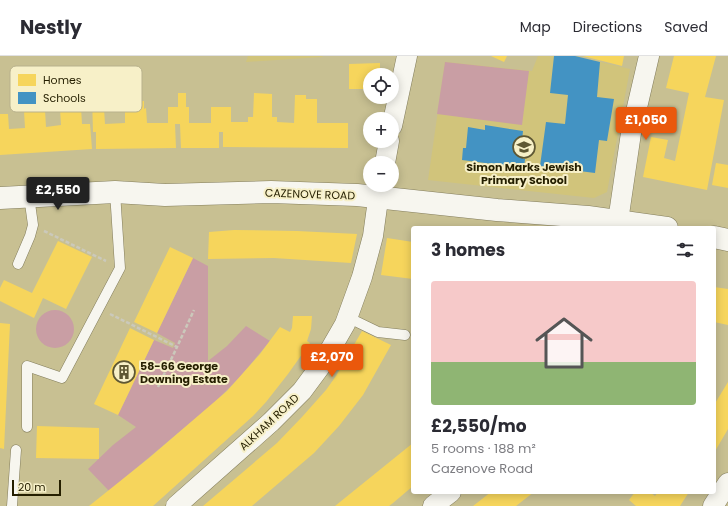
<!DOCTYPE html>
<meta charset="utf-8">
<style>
body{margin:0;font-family:Poppins,sans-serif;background:#f2f2f3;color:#2b2b33;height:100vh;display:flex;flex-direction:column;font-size:15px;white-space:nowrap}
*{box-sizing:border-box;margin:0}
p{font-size:13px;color:#7c7c81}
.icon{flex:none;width:22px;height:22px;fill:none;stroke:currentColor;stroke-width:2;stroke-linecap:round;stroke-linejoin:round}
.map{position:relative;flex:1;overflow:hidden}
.panel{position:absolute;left:411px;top:170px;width:305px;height:268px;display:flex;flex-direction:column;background:#fff;border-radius:4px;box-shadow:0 2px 10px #0003}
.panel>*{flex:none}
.fabs{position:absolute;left:363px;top:12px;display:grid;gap:8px}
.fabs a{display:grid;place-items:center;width:36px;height:36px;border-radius:50%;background:#fff;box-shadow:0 2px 10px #0003;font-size:20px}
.scale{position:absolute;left:12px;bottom:10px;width:49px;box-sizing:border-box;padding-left:4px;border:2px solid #251f00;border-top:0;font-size:11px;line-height:14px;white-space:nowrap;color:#251f00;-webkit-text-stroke:3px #f7f0c8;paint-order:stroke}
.price{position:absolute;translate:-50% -34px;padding:0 9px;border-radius:4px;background:#ea580c;color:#fff;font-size:13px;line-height:26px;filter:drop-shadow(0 1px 2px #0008)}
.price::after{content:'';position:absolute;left:50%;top:24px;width:12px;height:9px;margin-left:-6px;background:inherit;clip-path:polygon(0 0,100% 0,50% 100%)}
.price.selected{background:#222;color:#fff}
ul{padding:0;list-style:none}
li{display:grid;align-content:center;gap:8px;height:212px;padding:0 20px}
li span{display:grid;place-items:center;height:124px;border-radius:4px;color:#555}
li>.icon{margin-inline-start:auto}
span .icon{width:72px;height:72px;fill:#fffc;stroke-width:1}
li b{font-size:17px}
h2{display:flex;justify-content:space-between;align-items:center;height:48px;padding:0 20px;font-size:17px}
header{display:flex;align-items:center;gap:24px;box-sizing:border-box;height:56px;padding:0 20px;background:#fff;border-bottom:1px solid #e1e1e2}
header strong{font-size:19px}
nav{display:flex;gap:22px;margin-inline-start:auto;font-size:14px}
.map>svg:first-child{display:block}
.built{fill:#d1c47b}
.green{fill:#c99ea4}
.homes{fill:#f6d55c}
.schools{fill:#4393c3}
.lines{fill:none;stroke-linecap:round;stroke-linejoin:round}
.service-casing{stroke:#837d5c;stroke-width:11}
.minor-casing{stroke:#837d5c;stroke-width:21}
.tertiary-casing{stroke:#837d5c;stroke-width:23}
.path{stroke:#cbc9bb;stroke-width:2.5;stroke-dasharray:4 2;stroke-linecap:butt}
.service{stroke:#f7f6ef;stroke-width:10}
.minor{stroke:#f7f6ef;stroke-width:20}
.tertiary{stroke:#f7f6ef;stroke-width:22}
.labels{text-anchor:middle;stroke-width:4;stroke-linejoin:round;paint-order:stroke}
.poi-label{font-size:11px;font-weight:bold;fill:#251f00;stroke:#f7f0c8}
.street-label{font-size:11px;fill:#251f00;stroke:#f7f0c8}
.key{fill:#f7f0c8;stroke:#b8b18c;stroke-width:1}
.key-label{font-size:11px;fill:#251f00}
</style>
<header>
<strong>Nestly</strong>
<nav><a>Map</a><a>Directions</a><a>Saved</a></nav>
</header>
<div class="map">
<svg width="728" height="450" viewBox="0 0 728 450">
<rect width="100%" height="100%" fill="#c8c092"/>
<!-- built -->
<path class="built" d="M248,0H323L322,1L246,6Z
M538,0H575L630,13L607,136L594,142L428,124L445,6L532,15Z"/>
<!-- green -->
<path class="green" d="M445,6L529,15L522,69L437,58Z
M193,202L208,210V305L227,290L246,270L270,285L239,322L215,346L109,435L88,413L113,389L136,371L118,359L154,284L173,292L175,287L157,277Z
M36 273a19 19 0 1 1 38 0a19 19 0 1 1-38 0Z"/>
<!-- homes -->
<path class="homes" d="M491,0H507L504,6Z
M583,0H624L622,10Z
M674,0H716L705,41L724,44L707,134L643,121L651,81L668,84L664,102L675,105L689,37L666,32Z
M380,7V19H370V33H349V8Z
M178,37H186V51H189V67H211V51H231V66H248V61H253L254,37L272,38V61H277V66L294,67L295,39H306V43H317V67H348V92L223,91V76H219V92H181L180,68H175L176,92L96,93V76H93L92,40H101V53H104L105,68L125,67V53H129V46L144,45V53L146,52L147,67H168V51H178Z
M81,52L82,68H90L92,93L0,99V58H8L9,73L25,72L24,55L45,54L46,71L61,69L60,53Z
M716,107L728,109V132L712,129Z
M234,174L297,175L357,178L351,207L274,202L208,203L209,176Z
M387,182L413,186V223L381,219Z
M58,185L92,201L66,253L43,242L34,262L0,245V232L4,224L32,237Z
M170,191L193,202L157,277L134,266Z
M714,231L728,233V269L714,266Z
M293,260H312L311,273L307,285L310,287L288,318L266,346L253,360L153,450H89L149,402L227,335L260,298L280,271L290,276L292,272Z
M0,267L10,268L4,393L0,392Z
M130,272L154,284L118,359L94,348Z
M362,275L391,289L363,339L339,370L314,397L252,450H203L277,387L302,361L326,334L336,320Z
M728,326V373L714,397V349Z
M37,370L99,372V403L36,402Z
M413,387V430L393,447L389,450H335Z
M491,436H534L516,450H473Z
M635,436H650L655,440L658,436H689L680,450H636L629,444Z"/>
<!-- schools -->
<path class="schools" d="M554,0H575L600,6L597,41L614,43L607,85L599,84L595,117L540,110L546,66L565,68L568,39L550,37Z
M485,69L523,75L522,85H525L523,103H525L524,112L462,104L463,92H466L468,71L485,74Z"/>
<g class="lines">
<!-- service casing -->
<g class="service-casing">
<path id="service" d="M18,208L30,180L33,169L29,140
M347,261L378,276L405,279
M27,371V310L62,322L120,212L115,136
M12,450L16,394"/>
</g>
<!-- minor casing -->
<g class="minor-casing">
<path id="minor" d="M392,70L407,0
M385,107L389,85
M617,172L631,77L649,0
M176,450L271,366L302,335L322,308L345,268L362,221L373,180L380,129
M433,450L451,436
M713,450L728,427"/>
</g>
<!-- tertiary casing -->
<g class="tertiary-casing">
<path id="tertiary" d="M0,142L115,136L165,139L271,136L357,139L497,154L588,161L667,172
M714,181L728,184"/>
</g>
<!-- path -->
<path class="path" d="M44,175L106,205
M110,258L177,291L194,254
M158,331L177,291"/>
<!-- service -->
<use href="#service" class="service"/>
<!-- minor -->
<use href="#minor" class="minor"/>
<!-- tertiary -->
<use href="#tertiary" class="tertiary"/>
</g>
<!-- icons -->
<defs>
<g id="school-ring" transform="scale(1.15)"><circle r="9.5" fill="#f7f0c8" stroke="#5e5733" stroke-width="1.5"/><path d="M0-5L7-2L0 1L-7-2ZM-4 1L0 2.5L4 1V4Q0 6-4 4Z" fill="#5e5733"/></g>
<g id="building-ring" transform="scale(1.15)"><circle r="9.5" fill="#f7f0c8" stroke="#5e5733" stroke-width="1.5"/><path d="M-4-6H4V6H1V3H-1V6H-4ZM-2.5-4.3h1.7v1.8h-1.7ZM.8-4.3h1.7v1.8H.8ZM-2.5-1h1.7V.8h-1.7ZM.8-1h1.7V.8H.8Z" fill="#5e5733"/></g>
</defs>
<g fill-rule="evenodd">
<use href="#school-ring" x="524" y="91"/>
<use href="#building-ring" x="124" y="316"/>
</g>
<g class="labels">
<!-- poi labels -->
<g class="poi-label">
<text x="524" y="115">Simon Marks Jewish<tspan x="524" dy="13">Primary School</tspan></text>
<text x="140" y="314" text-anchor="start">58-66 George<tspan x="140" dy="13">Downing Estate</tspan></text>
</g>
<!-- street labels -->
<g class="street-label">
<text transform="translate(310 138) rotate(2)" y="4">CAZENOVE ROAD</text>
<text transform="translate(269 366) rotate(-43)" y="4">ALKHAM ROAD</text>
</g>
</g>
<!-- legend -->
<rect x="10" y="10" width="132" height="46" rx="6" class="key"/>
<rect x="18" y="18" width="18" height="12" fill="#f6d55c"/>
<rect x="18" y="36" width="18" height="12" fill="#4393c3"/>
<g class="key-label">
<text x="43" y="28">Homes</text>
<text x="43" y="46">Schools</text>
</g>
</svg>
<div class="fabs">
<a><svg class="icon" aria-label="locate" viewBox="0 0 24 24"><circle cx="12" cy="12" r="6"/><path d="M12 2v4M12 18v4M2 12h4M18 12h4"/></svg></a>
<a>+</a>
<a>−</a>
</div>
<div class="scale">20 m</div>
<b class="price" style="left:646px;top:85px">£1,050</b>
<b class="price selected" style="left:58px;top:155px">£2,550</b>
<b class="price" style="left:332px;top:322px">£2,070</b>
<section class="panel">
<h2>3 homes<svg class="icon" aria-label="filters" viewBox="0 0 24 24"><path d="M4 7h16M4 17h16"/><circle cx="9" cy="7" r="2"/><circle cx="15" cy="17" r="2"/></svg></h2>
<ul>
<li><span style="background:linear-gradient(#f6c9c9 65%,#8fb573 0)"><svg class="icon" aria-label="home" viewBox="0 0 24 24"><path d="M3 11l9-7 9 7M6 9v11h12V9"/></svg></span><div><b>£2,550/mo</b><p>5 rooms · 188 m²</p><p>Cazenove Road</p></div></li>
</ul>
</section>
</div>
